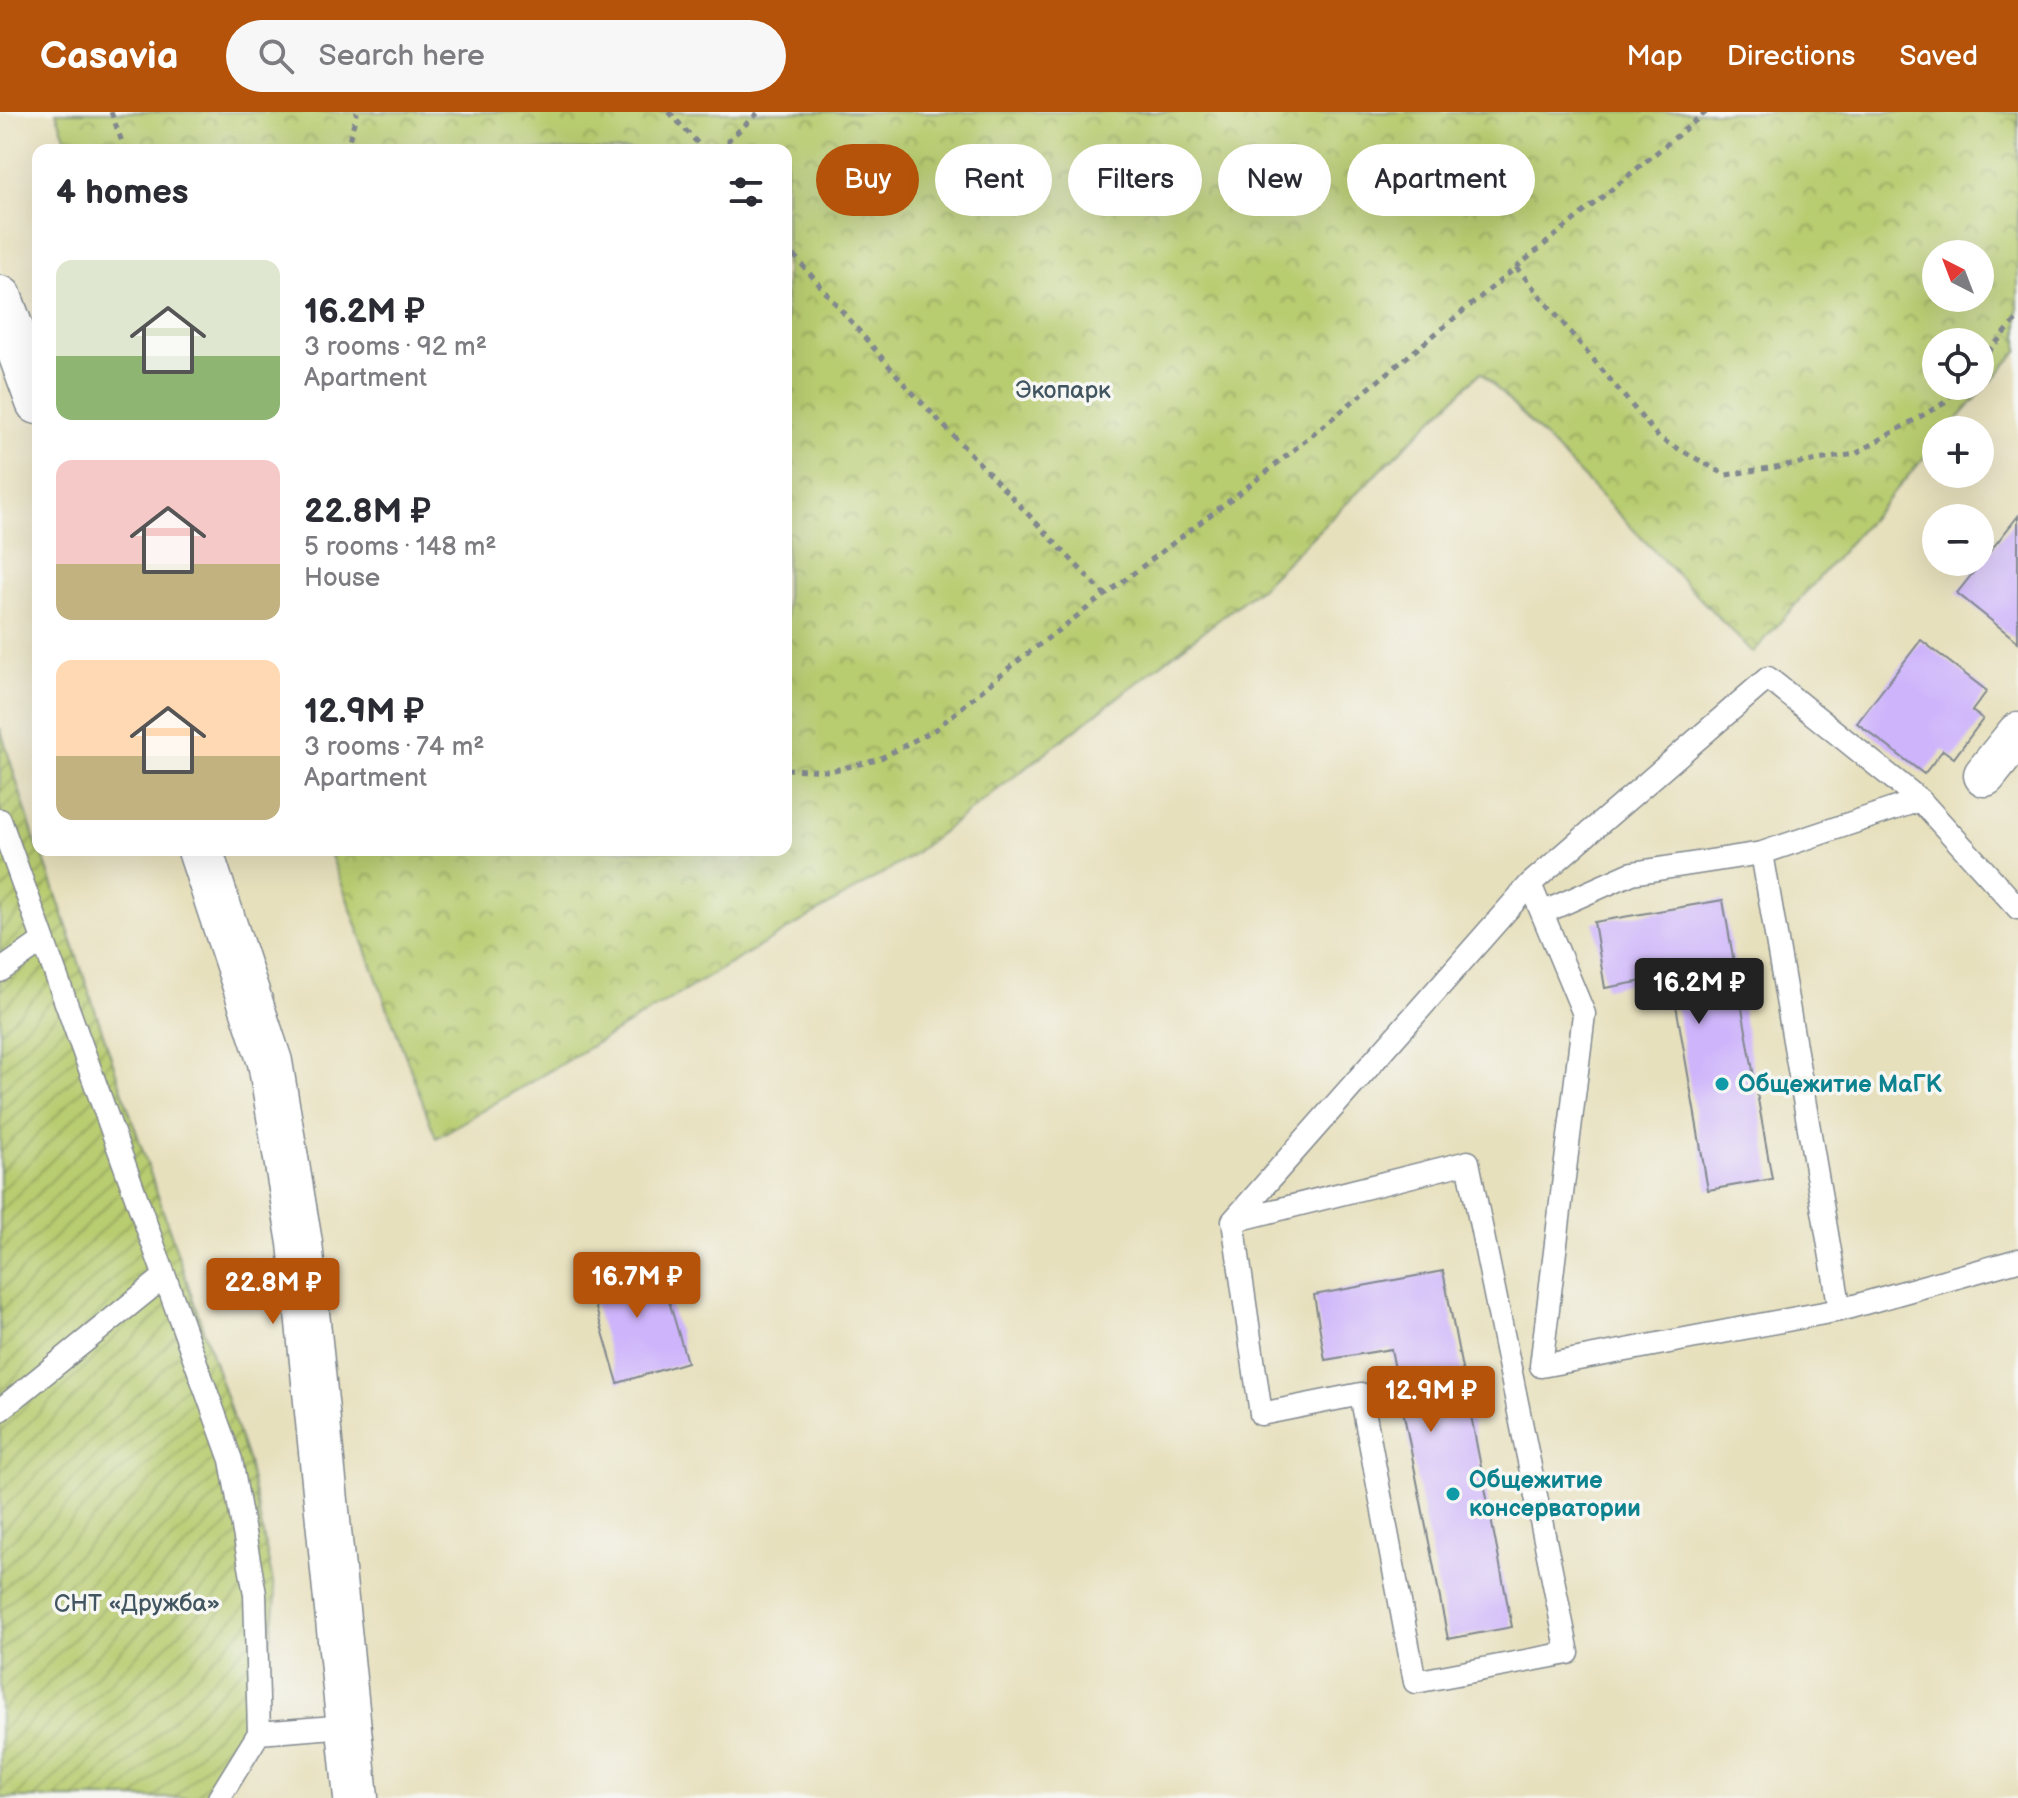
<!DOCTYPE html>
<meta charset="utf-8">
<style>
body{margin:0;font-family:"Balsamiq Sans",sans-serif;background:#f7f7f7;color:#2b2b33;height:100vh;display:flex;flex-direction:column;font-size:30px;white-space:nowrap}
*{box-sizing:border-box;margin:0}
p{font-size:26px;color:#7c7c81}
.icon{flex:none;width:44px;height:44px;fill:none;stroke:currentColor;stroke-width:2;stroke-linecap:round;stroke-linejoin:round}
.map{position:relative;flex:1;overflow:hidden}
.panel{position:absolute;left:32px;top:32px;width:760px;height:712px;display:flex;flex-direction:column;background:#fff;border-radius:16px;box-shadow:0 8px 32px #0002}
.panel>*{flex:none}
.banner{position:absolute;left:816px;top:32px;width:760px;height:72px;display:flex;gap:16px}
.needle{width:52px;rotate:318deg}
.buttons{position:absolute;left:1922px;top:128px;display:grid;gap:16px}
.buttons a{display:grid;place-items:center;width:72px;height:72px;border-radius:50%;background:#fff;box-shadow:0 8px 32px #0002;font-size:40px}
.price{position:absolute;translate:-50% -68px;padding:0 18px;border-radius:8px;background:#b45309;color:#fff;font-size:26px;line-height:52px;filter:drop-shadow(0 2px 4px #0008)}
.price::after{content:'';position:absolute;left:50%;top:48px;width:24px;height:18px;margin-left:-12px;background:inherit;clip-path:polygon(0 0,100% 0,50% 100%)}
.price.active{background:#222;color:#fff}
ul{padding:0;list-style:none}
li{display:flex;align-items:center;gap:24px;height:200px;padding:0 24px}
li span{display:grid;place-items:center;flex:none;width:224px;height:160px;border-radius:16px;color:#555}
li>.icon{margin-inline-start:auto}
span .icon{width:96px;height:96px;fill:#fffc;stroke-width:1}
li b{font-size:34px}
h2{display:flex;justify-content:space-between;align-items:center;height:96px;padding:0 24px;font-size:34px}
.pill{padding:0 28px;border-radius:36px;background:#fff;box-shadow:0 8px 32px #0002;font-size:28px;line-height:72px}
.pill.active{background:#b45309;color:#fff}
header{display:flex;align-items:center;gap:48px;box-sizing:border-box;height:112px;padding:0 40px;background:#b45309;color:#fff}
header strong{font-size:38px}
nav{display:flex;gap:44px;margin-inline-start:auto;font-size:28px}
.search{width:560px;height:72px;background:#f7f7f7;display:flex;align-items:center;gap:20px;box-sizing:border-box;padding:0 28px;border-radius:44px;color:#7c7c81;font-size:30px}
.map>svg:first-child{display:block}
.park{fill:url(#park-crowns);stroke:#6a7e67;stroke-width:2;fill-rule:evenodd}
.garden{fill:url(#garden-furrows);stroke:#6a7e67;stroke-width:2}
.building{fill:#ceb4fb}
.lines{fill:none;stroke-linecap:round;stroke-linejoin:round}
.lane-casing{stroke:#81888e;stroke-width:25}
.street-casing{stroke:#81888e;stroke-width:45}
.secondary-casing{stroke:#81888e;stroke-width:47}
.path{stroke:#81888e;stroke-width:5;stroke-dasharray:6 6;stroke-linecap:butt}
.lane{stroke:#fff;stroke-width:22}
.street{stroke:#fff;stroke-width:42}
.secondary{stroke:#fff;stroke-width:44}
.culture-dot{fill:#0f9aa8;stroke:#f6f6f2;stroke-width:3}
.labels{text-anchor:middle;stroke-width:7;stroke-linejoin:round;paint-order:stroke}
.park-label{font-size:24px;fill:#425662;stroke:#f6f6f2}
.culture-label{font-size:24px;font-weight:bold;fill:#0d838f;stroke:#f6f6f2;text-anchor:start}
</style>
<header>
<strong>Casavia</strong>
<div class="search"><svg class="icon" aria-label="search" viewBox="0 0 24 24"><circle cx="10" cy="10" r="6"/><path d="M15 15l6 6"/></svg>Search here</div>
<nav><a>Map</a><a>Directions</a><a>Saved</a></nav>
</header>
<div class="map">
<svg width="2018" height="1686" viewBox="0 0 2018 1686">
<defs>
<pattern id="park-crowns" width="20" height="18" patternUnits="userSpaceOnUse" patternTransform="scale(2)"><rect width="20" height="18" fill="#b8cc70"/><path d="M2 6a3 3 0 1 1 6 0M12 15a3 3 0 1 1 6 0" fill="none" stroke="#95a65f"/></pattern>
<pattern id="garden-furrows" width="10" height="10" patternUnits="userSpaceOnUse" patternTransform="scale(2)"><rect width="10" height="10" fill="#b8cc70"/><path d="M-1 1l2-2M0 10L10 0M9 11l2-2" fill="none" stroke="#95a65f"/></pattern>
</defs>
<rect width="100%" height="100%" fill="#f6f6f2"/>
<filter id="ink" filterUnits="userSpaceOnUse"><feTurbulence type="fractalNoise" baseFrequency=".0125" numOctaves="2"/><feDisplacementMap in="SourceGraphic" scale="16" xChannelSelector="R" yChannelSelector="G"/><feConvolveMatrix kernelMatrix="1 2 1 2 8 2 1 2 1" color-interpolation-filters="sRGB"/></filter>
<filter id="wash" filterUnits="userSpaceOnUse"><feTurbulence type="fractalNoise" baseFrequency=".006" numOctaves="4" result="noise"/><feDisplacementMap in="SourceGraphic" scale="32" xChannelSelector="R" yChannelSelector="G"/><feGaussianBlur stdDeviation="1.8" result="paint"/><feColorMatrix in="noise" values="0 0 0 0 0 0 0 0 0 0 0 0 0 0 0 0 0 1.4 0 .05"/><feComposite in="paint" operator="in"/></filter>
<g filter="url(#wash)">
<rect width="100%" height="100%" fill="#e7e0bd"/>
<!-- park -->
<path class="park" d="M56,0H2018V239L1948,318H1936V332L1753,541L1481,260L1261,475L907,747L436,1026L329,738H786V38H70ZM1936,142H1980V186H1936ZM1936,230H1980V274H1936Z"/>
<!-- garden -->
<path class="garden" d="M0,616L38,738H41L248,1350L276,1485L259,1621L219,1686H0Z"/>
<g id="blocks">
<!-- building -->
<path class="building" d="M2018,404V530L1957,481Z
M1921,528L1987,579L1972,599L1983,607L1954,646L1943,638L1924,662L1857,611Z
M1723,788L1772,1067L1708,1078L1671,864L1605,876L1594,810Z
M656,1145L687,1250L618,1271L587,1166Z
M1443,1159L1512,1515L1448,1527L1391,1237L1325,1248L1314,1183Z"/>
</g>
</g>
<g filter="url(#ink)">
<use href="#blocks" fill-opacity="0" stroke="#81888e" stroke-width="2"/>
<g class="lines">
<!-- lane casing -->
<g class="lane-casing">
<path id="lane" d="M0,708L231,1348L255,1482L259,1621
M2018,796L1920,688L1768,566L1530,772L1584,902L1541,1254L1840,1198L2018,1148
M1542,801L1632,761L1762,741
M0,859L43,829
M1233,1109L1468,1050L1568,1541L1415,1570L1361,1282L1261,1302L1233,1109L1530,772
M1840,1198L1762,741L1920,688
M0,1298L164,1165
M219,1686L259,1621L347,1614"/>
</g>
<!-- street casing -->
<g class="street-casing">
<path id="street" d="M1985,663L2018,622"/>
</g>
<!-- secondary casing -->
<g class="secondary-casing">
<path id="secondary" d="M0,186L38,290
M200,738L270,950L300,1131L356,1686"/>
</g>
<!-- path -->
<path class="path" d="M111,0L125,38
M669,0L704,38
M346,38L357,0
M718,38L759,0
M786,134L908,276L1105,483
M1516,155L1659,326L1726,363L1855,342L1944,291L1958,274
M1980,249L2018,206
M786,657L830,659L877,648L936,617L1010,555L1268,359L1706,0"/>
<!-- lane -->
<use href="#lane" class="lane"/>
<!-- street -->
<use href="#street" class="street"/>
<!-- secondary -->
<use href="#secondary" class="secondary"/>
</g>
</g>
<!-- markers -->
<g class="culture-dot">
<circle cx="1722" cy="972" r="8"/>
<circle cx="1453" cy="1382" r="8"/>
</g>
<g class="labels">
<!-- park labels -->
<g class="park-label">
<text x="1063" y="286">Экопарк</text>
<text x="137" y="1499">СНТ «Дружба»</text>
</g>
<!-- culture labels -->
<g class="culture-label">
<text x="1738" y="980">Общежитие МаГК</text>
<text x="1469" y="1376">Общежитие<tspan x="1469" dy="28">консерватории</tspan></text>
</g>
</g>
</svg>
<div class="buttons">
<a><svg class="needle" viewBox="-14 -14 28 28"><path d="M0-13l5 13h-10z" fill="#e53935"/><path d="M0 13l5-13h-10z" fill="#7c7c81"/></svg></a>
<a><svg class="icon" aria-label="locate" viewBox="0 0 24 24"><circle cx="12" cy="12" r="6"/><path d="M12 2v4M12 18v4M2 12h4M18 12h4"/></svg></a>
<a>+</a>
<a>−</a>
</div>
<b class="price active" style="left:1699px;top:914px">16.2M ₽</b>
<b class="price" style="left:637px;top:1208px">16.7M ₽</b>
<b class="price" style="left:273px;top:1214px">22.8M ₽</b>
<b class="price" style="left:1431px;top:1322px">12.9M ₽</b>
<div class="banner">
<a class="pill active">Buy</a>
<a class="pill">Rent</a>
<a class="pill">Filters</a>
<a class="pill">New</a>
<a class="pill">Apartment</a>
</div>
<section class="panel">
<h2>4 homes<svg class="icon" aria-label="filters" viewBox="0 0 24 24"><path d="M4 7h16M4 17h16"/><circle cx="9" cy="7" r="2"/><circle cx="15" cy="17" r="2"/></svg></h2>
<ul>
<li><span style="background:linear-gradient(#dfe7d0 60%,#8fb573 0)"><svg class="icon" aria-label="home" viewBox="0 0 24 24"><path d="M3 11l9-7 9 7M6 9v11h12V9"/></svg></span><div><b>16.2M ₽</b><p>3 rooms · 92 m²</p><p>Apartment</p></div></li>
<li><span style="background:linear-gradient(#f6c9c9 65%,#c2b280 0)"><svg class="icon" aria-label="home" viewBox="0 0 24 24"><path d="M3 11l9-7 9 7M6 9v11h12V9"/></svg></span><div><b>22.8M ₽</b><p>5 rooms · 148 m²</p><p>House</p></div></li>
<li><span style="background:linear-gradient(#ffd9b3 60%,#c2b280 0)"><svg class="icon" aria-label="home" viewBox="0 0 24 24"><path d="M3 11l9-7 9 7M6 9v11h12V9"/></svg></span><div><b>12.9M ₽</b><p>3 rooms · 74 m²</p><p>Apartment</p></div></li>
</ul>
</section>
</div>
